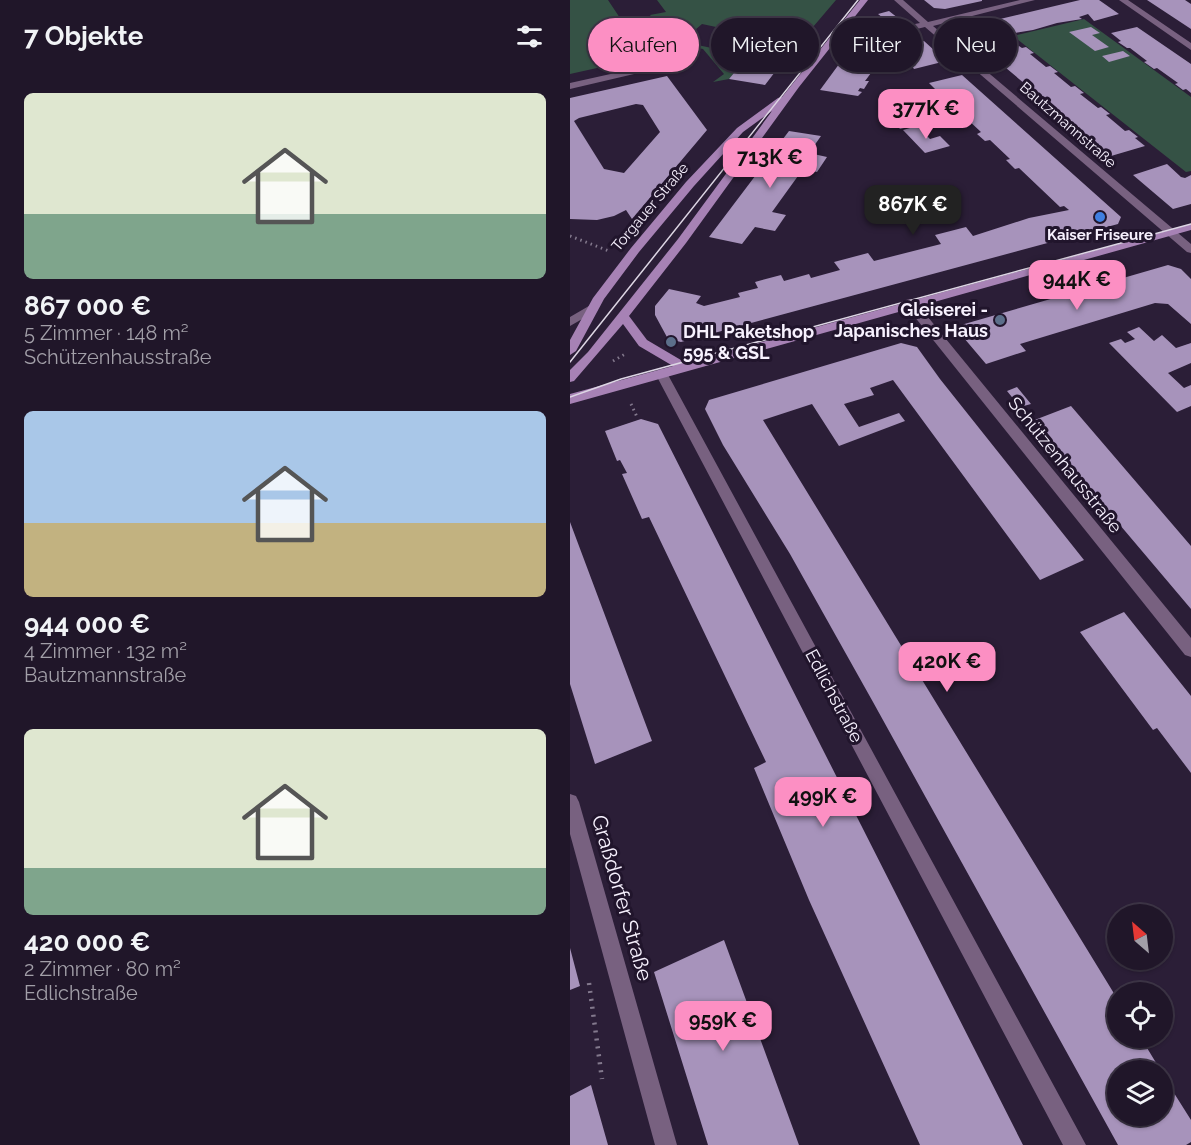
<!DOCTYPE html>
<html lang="de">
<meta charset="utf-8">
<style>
body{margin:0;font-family:Raleway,sans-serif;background:#281f31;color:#f1f3f6;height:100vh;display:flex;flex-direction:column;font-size:22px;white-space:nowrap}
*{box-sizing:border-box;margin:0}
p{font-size:20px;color:#a29fa8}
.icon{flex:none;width:33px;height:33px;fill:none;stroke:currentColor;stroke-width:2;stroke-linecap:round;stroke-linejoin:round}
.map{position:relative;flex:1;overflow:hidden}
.side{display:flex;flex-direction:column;background:#201629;width:570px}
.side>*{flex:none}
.top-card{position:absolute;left:18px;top:18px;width:513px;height:54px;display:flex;gap:12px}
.needle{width:39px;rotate:332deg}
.buttons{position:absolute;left:537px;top:904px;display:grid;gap:12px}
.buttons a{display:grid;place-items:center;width:66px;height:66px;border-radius:50%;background:#201629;box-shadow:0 2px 4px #0004,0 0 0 2px #3d3546;font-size:30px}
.price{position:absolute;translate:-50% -51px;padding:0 14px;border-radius:12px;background:#fc8fc3;color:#111;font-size:20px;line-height:39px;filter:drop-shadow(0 2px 3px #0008)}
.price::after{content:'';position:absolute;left:50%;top:36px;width:18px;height:14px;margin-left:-9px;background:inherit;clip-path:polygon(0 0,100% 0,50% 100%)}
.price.current{background:#222;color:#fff}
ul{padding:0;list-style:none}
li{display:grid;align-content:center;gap:12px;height:318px;padding:0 24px}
li span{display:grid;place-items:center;height:186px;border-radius:9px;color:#555}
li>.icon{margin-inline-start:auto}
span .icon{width:108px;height:108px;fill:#fffc;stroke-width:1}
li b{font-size:26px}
h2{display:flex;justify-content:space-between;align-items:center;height:72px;padding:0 24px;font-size:26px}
.pill{padding:0 21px;border-radius:27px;background:#201629;box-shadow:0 2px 4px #0004,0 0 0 2px #3d3546;font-size:21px;line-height:54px}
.pill.current{background:#fc8fc3;color:#111}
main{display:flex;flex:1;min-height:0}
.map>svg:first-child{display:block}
.green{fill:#355245}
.building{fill:#a793bb;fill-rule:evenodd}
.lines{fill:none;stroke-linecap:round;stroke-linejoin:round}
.path-far1{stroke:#83798d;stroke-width:3;stroke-dasharray:1.5 4;stroke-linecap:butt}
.path{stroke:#83798d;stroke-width:4.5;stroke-dasharray:2 6;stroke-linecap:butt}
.lane{fill:#786180;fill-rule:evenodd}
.street{fill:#786180;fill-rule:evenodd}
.secondary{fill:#a782b5;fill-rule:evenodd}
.tram{stroke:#ddd6e4;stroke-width:1.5}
.shop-dot{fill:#3f7fe0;stroke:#21152c;stroke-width:2}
.service-dot{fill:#5c6f8a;stroke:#21152c;stroke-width:2}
.labels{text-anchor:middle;stroke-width:6;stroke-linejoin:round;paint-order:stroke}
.far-street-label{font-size:15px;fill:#f7f1fe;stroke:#21152c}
.far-poi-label{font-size:15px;font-weight:bold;fill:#f7f1fe;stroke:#21152c}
.poi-label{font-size:18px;font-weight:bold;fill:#f7f1fe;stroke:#21152c;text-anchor:end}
.street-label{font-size:18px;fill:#f7f1fe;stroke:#21152c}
.near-street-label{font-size:21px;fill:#f7f1fe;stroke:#21152c}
</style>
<main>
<section class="side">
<h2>7 Objekte<svg class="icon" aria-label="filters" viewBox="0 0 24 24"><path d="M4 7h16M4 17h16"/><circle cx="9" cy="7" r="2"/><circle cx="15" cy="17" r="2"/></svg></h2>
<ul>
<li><span style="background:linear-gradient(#dfe7d0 65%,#7fa58c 0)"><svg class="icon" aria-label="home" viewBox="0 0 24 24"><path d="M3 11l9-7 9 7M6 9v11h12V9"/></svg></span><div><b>867 000 €</b><p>5 Zimmer · 148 m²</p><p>Schützenhausstraße</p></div></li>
<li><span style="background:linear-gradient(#a9c7e8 60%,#c2b280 0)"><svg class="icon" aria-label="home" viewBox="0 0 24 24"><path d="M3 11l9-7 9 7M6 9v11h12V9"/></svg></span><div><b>944 000 €</b><p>4 Zimmer · 132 m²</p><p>Bautzmannstraße</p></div></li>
<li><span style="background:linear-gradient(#dfe7d0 75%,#7fa58c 0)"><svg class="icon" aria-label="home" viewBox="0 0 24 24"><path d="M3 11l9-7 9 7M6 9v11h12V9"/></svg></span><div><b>420 000 €</b><p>2 Zimmer · 80 m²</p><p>Edlichstraße</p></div></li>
</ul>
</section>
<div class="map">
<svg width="621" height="1145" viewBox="0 0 621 1145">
<rect width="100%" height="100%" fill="#2b1e37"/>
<!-- green -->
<path class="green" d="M0,0H38L52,21L70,17L88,41L86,45L89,50L80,53L81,56L0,74Z
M87,0H266L208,68L173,63L159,79L143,82L154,74L133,49L128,48L120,53L115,48L104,46L103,42L112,37L117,38L113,42L166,53L184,35L132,24L125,30H116L96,36L80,15L96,12Z
M514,19L621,97V171L616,172L443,36Z"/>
<!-- building -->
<path class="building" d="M354,0H412V1L375,9L364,8Z
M510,0H529L549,14L524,21L518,14L509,17L512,19L487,23L463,30L432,35L452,48L456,47L464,53L460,54L476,67L480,66L488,72L484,73L501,87L505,86L514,93L510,94L528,108L531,107L540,114L536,115L555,131L559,130L568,137L565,138L575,146L541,156L393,32L396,27Z
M577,0H615L621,4V29Z
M319,11L328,18L317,21L308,14Z
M521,27L530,33L522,35L539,47L525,51L499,32Z
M567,27L621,64V93L616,89L613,90L605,84L608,83L587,68L584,69L574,62L577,61L560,48H557L548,42L551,41L541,33Z
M343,40L354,41L376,61L344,69L337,59L304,69L295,81H299L294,89L290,88L288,91L292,92L288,96L250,90L275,56Z
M553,51L560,56L539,62L532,56Z
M173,62L208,68L195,85L159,79Z
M392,75L551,217L548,224L122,339L111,342L98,339L85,315V306L99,289L131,296L126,303L134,306L170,297L168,293L188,288L185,282L211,275L214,281L239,274L241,278L270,270L264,262L298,253L304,261L371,244L365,235L396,227L403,236L459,218L499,210L494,206L490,207L449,168L445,169L436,160L440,159L420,140L415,141L407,134L411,132L397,119L394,120L386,113L390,112L374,97L370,98L363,92L367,91L359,83Z
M97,76L137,130L62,219L56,210L44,216L27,220L0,219V98ZM66,104L73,105L90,132L54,173L34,169L4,121L9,118Z
M365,109L374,118L330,129L322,120Z
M347,126L360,139L370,136L380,146L355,153L333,130Z
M219,131L251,136L239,153L257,157L247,172L233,169L202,212L216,215L205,231L185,227L172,244L139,237Z
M597,164L611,177L615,178L621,175V204L603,209L563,175Z
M598,265L611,269L621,279V324L598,304L585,303L450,344L456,351L416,364L388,331L391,325Z
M569,327L584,341L592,335L606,348L621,343V363L598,373L614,388L621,385V406L607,412L539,343L551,339L555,343L565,339L557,332Z
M331,343L347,347L370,379L514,560L470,580L323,380L300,388L304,395L274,404L289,427L329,413L335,421L269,446L242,404L193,420L548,1000V1038H571L591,1071H548V1116H592V1074L621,1120V1142L616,1145H548L303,702L220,554L153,445L135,409L139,400Z
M447,387L461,404L450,407L437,391Z
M501,406L621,546V609L462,421Z
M71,419L88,424L453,1145H350L239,900L184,768L196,762L79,517L72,519L52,474L57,473L50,460L47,461L35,431Z
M0,522L82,741L25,764L0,684Z
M554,612L621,696V773L587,728L583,730L510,632Z
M154,940L176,1000L229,1145H138L84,972Z
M0,948L10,986L0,990Z
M21,1085L38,1145H0V1096Z"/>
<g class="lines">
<!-- path-far1 -->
<path class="path-far1" d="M0,236L39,251
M43,361L57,353
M61,404L67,417"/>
<!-- path -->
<path class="path" d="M19,983L32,1079"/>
<!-- lane -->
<path class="lane" d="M108,59L112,61L111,63L0,89V83Z"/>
<!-- street -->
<path class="street" d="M324,0H333L358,22L450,0H465L363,26L621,244V253L617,252L355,27C336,32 274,51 259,41L350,23Z
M549,0H558L621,43V50Z
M340,299L344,300L621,638V657L615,655L336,306V300Z
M24,303L28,304V310L0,326V317Z
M91,369L97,373L516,1145H493L85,373Z
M0,794L6,796L9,802L107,1145H85L0,834Z"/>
<!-- secondary -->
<path class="secondary" d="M290,0H298L229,87L116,243L59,316L77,340L116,363L621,224V230L0,404V394L103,366L69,346L53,324L4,381L0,382V370L18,352L108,239L202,111L173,132L124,186L69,252L34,299L6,351L0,355V340L23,298L61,248L116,182L167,128L208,98L212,97Z"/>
<!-- tram -->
<path class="tram" d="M0,362L288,0
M0,397L51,379L621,224"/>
</g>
<!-- markers -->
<circle class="shop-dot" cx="530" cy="217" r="6"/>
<g class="service-dot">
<circle cx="430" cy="320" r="6"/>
<circle cx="101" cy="342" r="6"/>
</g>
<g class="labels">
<!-- far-street labels -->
<g class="far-street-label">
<text transform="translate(498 125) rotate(41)" y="5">Bautzmannstraße</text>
<text transform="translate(80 207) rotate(-50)" y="5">Torgauer Straße</text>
</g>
<!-- far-poi labels -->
<g class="far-poi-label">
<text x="530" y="240">Kaiser Friseure</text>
</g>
<!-- poi labels -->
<g class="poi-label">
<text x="418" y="316">Gleiserei -<tspan x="418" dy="21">Japanisches Haus</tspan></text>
<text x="113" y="338" text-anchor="start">DHL Paketshop<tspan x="113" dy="21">595 &amp; GSL</tspan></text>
</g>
<!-- street labels -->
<g class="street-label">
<text transform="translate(495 465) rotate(51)" y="6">Schützenhausstraße</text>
<text transform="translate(264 696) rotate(62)" y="6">Edlichstraße</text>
</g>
<!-- near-street labels -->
<g class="near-street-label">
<text transform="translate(52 898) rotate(74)" y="7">Graßdorfer Straße</text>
</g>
</g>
</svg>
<div class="buttons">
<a><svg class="needle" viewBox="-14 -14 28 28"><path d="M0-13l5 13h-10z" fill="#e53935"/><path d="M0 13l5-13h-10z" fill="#a29fa8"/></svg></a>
<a><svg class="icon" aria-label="locate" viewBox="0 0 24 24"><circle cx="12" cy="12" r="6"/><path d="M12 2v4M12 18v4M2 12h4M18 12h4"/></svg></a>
<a><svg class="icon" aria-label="layers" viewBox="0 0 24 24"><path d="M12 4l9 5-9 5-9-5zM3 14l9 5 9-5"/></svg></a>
</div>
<b class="price" style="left:356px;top:140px">377K €</b>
<b class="price" style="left:200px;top:189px">713K €</b>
<b class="price current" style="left:343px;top:236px">867K €</b>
<b class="price" style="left:507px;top:311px">944K €</b>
<b class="price" style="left:377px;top:693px">420K €</b>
<b class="price" style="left:253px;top:828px">499K €</b>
<b class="price" style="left:153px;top:1052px">959K €</b>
<div class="top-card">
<a class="pill current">Kaufen</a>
<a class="pill">Mieten</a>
<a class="pill">Filter</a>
<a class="pill">Neu</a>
</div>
</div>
</main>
